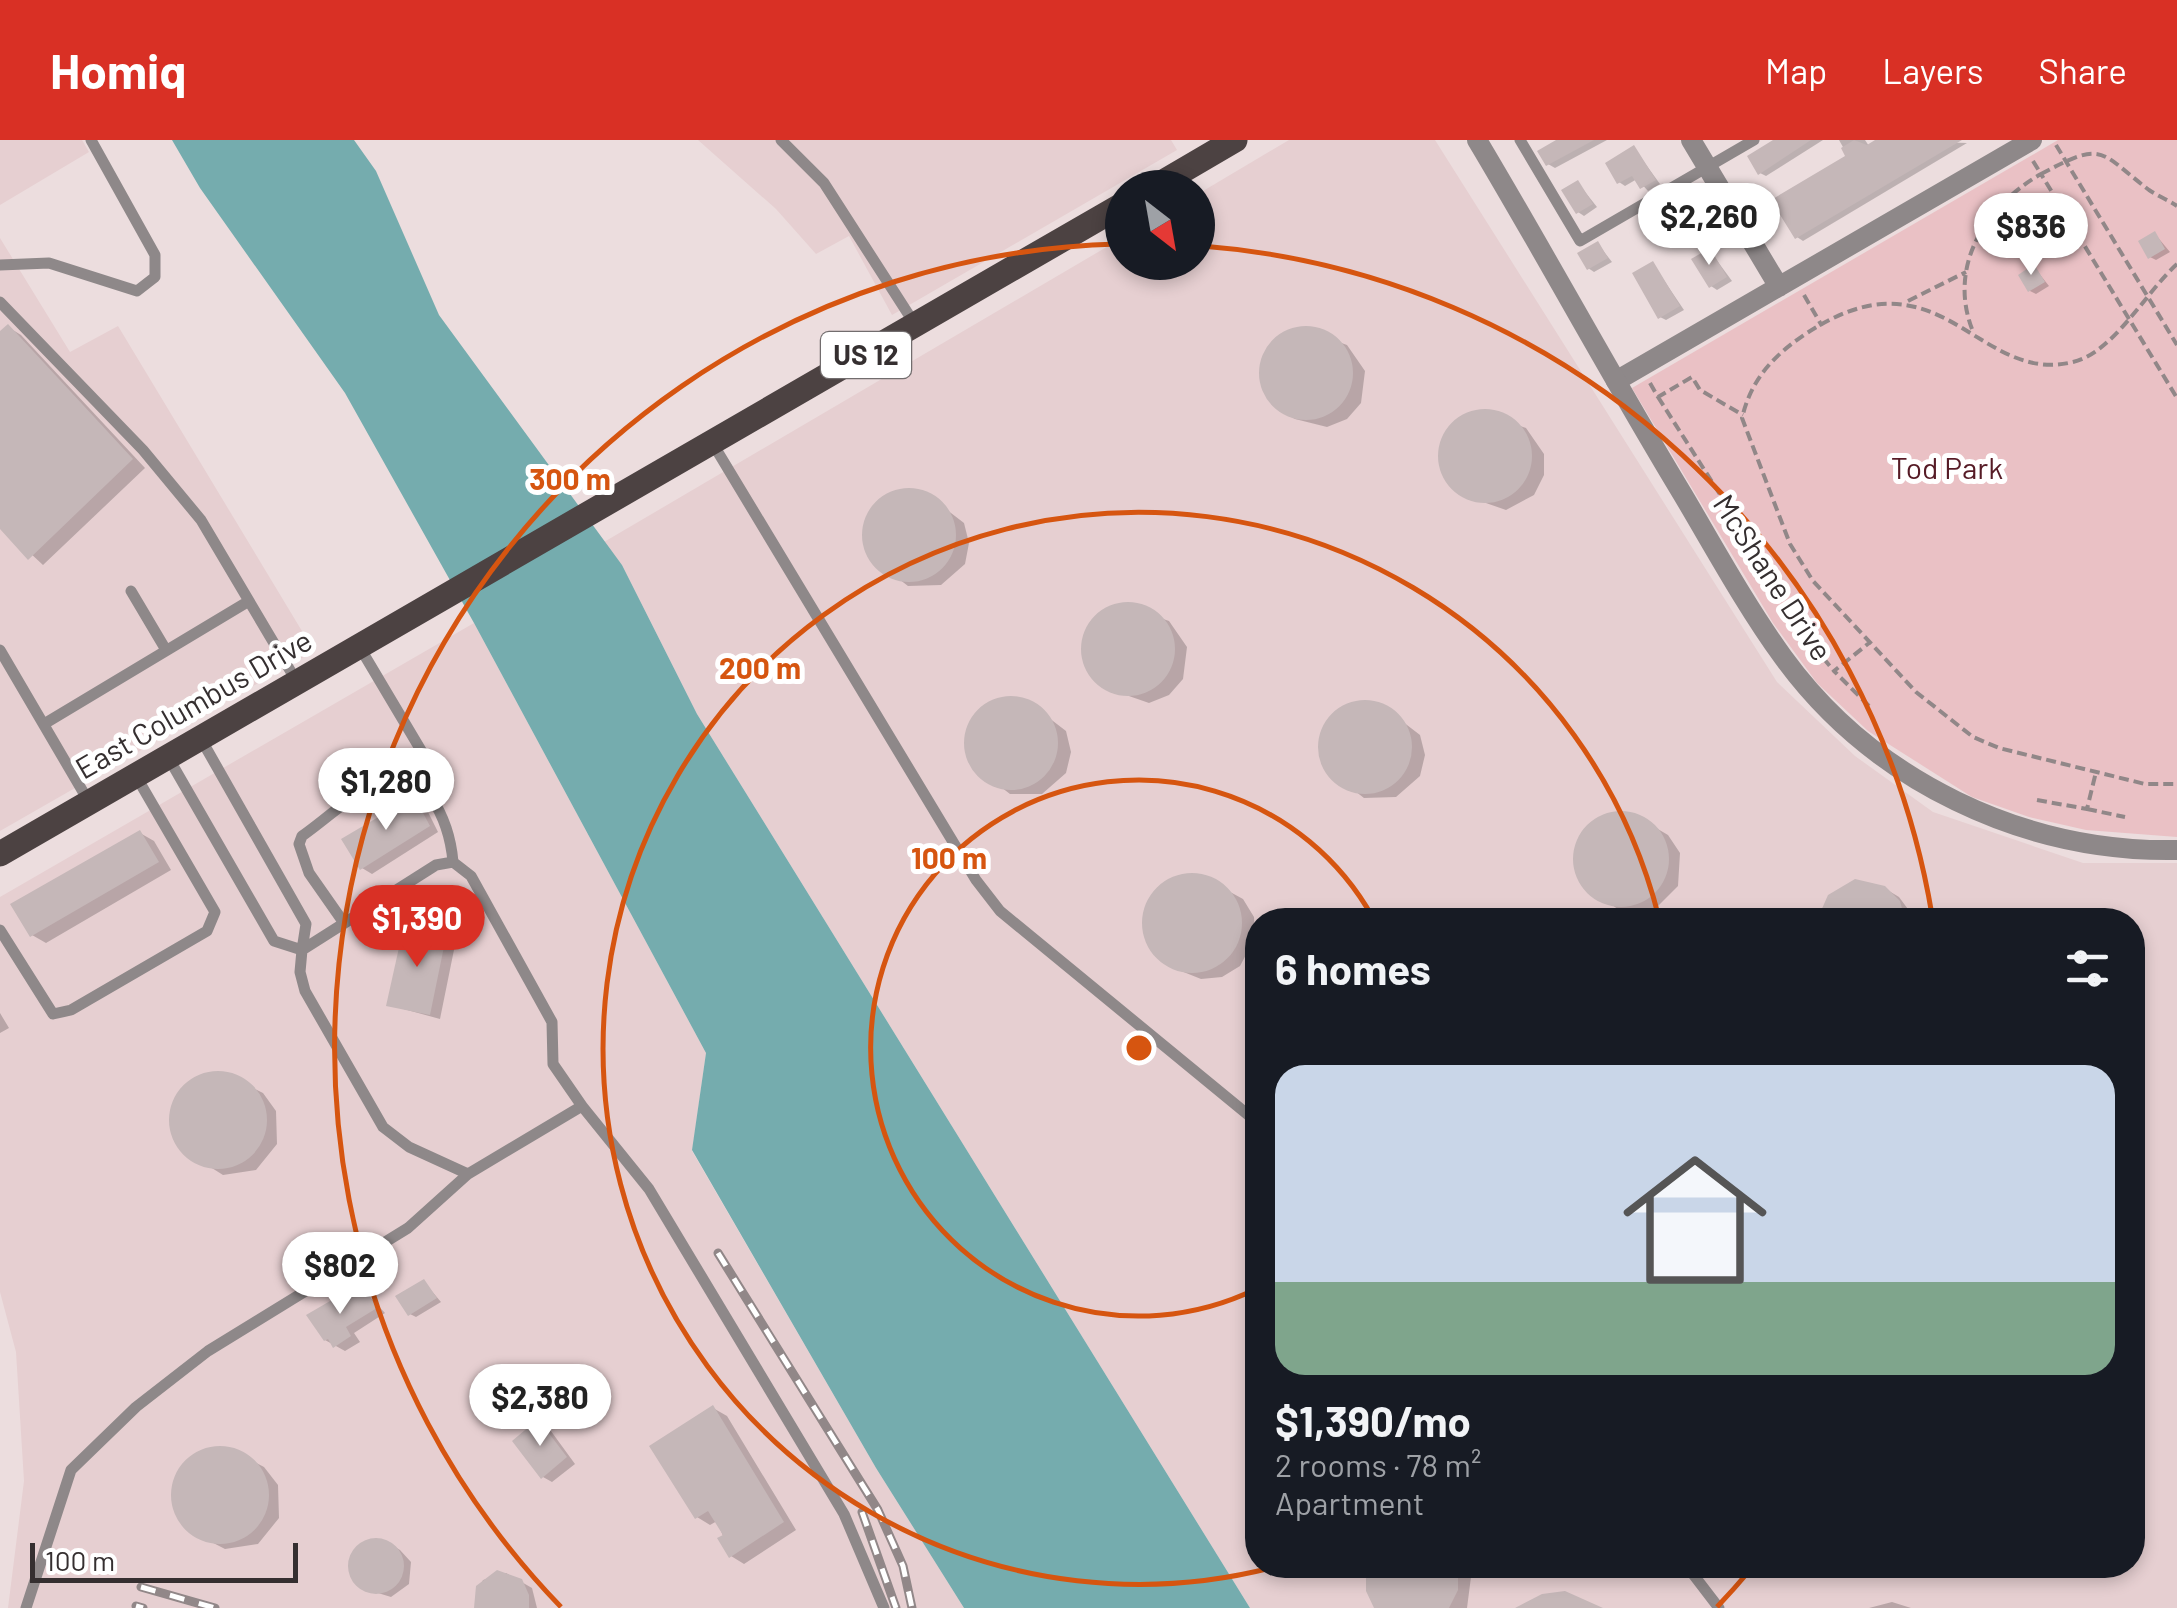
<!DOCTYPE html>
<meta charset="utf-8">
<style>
body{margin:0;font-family:Barlow,sans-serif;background:#20242c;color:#f1f3f6;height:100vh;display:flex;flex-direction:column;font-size:38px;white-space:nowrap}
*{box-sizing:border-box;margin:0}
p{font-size:32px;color:#9ea1a6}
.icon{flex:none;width:55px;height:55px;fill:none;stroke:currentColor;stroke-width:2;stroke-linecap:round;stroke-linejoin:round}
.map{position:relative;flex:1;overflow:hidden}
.details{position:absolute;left:1245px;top:768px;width:900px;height:670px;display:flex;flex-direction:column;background:#171b24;border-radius:40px;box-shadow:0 5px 15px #0003}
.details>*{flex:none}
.needle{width:65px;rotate:149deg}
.fabs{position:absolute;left:1105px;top:30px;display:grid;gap:20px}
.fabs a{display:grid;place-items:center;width:110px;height:110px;border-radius:50%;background:#171b24;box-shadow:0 5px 15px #0003;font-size:50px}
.scale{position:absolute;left:30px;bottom:25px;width:268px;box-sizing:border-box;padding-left:10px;border:5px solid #352f30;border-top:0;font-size:28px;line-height:35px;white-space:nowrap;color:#352f30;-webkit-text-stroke:8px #fff;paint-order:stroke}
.price{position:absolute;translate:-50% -85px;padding:0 22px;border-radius:35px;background:#fff;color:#222;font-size:32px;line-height:65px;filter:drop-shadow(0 2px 5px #0008)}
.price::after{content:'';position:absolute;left:50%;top:60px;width:30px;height:22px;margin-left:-15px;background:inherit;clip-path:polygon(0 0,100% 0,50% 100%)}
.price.active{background:#d93025;color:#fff}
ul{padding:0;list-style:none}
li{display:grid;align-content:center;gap:20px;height:530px;padding:0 30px}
li span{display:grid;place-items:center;height:310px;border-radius:30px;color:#555}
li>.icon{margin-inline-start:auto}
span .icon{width:180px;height:180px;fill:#fffc;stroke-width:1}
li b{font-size:42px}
h2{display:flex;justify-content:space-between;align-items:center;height:120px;padding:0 30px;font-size:42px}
header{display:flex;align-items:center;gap:60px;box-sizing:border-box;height:140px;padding:0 50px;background:#d93025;color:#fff}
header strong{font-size:48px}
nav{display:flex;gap:55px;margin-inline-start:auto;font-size:35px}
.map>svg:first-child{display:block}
.built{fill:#e6cfd1;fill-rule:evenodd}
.green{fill:#eac1c5}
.water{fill:#75acae}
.shadow{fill:#0003}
.building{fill:#c5b7b8}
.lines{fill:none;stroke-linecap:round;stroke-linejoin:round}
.path{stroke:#918788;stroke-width:4;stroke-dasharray:10 5;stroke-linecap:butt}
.service{stroke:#8e8889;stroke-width:11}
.minor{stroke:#8e8889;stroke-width:20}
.tertiary{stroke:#8e8889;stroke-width:20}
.primary{stroke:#4c4242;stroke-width:25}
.rail-casing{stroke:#918788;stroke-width:9}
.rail{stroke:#fff;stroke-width:5;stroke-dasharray:15;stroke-linecap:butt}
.ring{fill:none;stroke:#d65510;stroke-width:5}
.labels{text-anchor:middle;stroke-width:10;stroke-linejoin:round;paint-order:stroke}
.shield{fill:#fff;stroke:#726d6e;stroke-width:2.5}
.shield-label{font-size:28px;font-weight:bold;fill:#352f30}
.park-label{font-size:30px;fill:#561b26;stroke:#fff}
.street-label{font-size:30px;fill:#352f30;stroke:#fff}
.centre{fill:#d65510;stroke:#fff;stroke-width:5}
.ring-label{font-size:30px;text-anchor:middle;font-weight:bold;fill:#d65510;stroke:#fff;stroke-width:10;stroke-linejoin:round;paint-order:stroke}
</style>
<header>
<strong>Homiq</strong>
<nav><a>Map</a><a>Layers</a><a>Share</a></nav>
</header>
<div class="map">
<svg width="2177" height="1468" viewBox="0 0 2177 1468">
<rect width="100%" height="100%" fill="#ecddde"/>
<!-- built -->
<path class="built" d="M0,0H82L89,12L0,65Z
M698,0H1171L1177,10L892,175L849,96L816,114L776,69Z
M1289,0H1435L1777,542L1855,616L1933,672L2083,723H2177V1468H1250L697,574L622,425L604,402L1122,98V122H1198V54ZM1258,780H2132V1425H1258Z
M0,98L70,212L118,186L314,511L0,691Z
M474,483L706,913L692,1011L876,1328L964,1468H8L24,1341L16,1212L0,1152V757Z"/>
<!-- green -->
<path class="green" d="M2058,0H2177V697L2086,690L2029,677L1972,657L1868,591L1817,543L1773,483L1632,248Z"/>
<!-- water -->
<path class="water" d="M172,0H354L376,31L439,175L622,425L697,574L1250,1468H964L876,1328L692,1010L706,913L474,483L345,253L200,48Z"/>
<!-- shadow -->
<path class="shadow" d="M1562,0H1607L1555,28L1548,24Z
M1781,0H1823L1766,36L1760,33Z
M1839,0H1865L1869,6L1878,0L1967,3L1803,101L1797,97L1848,16Z
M1634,8L1660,44L1648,51L1637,39L1625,46L1619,42Z
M1578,43L1597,67L1584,76L1578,72Z
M1681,57L1695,75L1678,85L1672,82Z
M2155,94L2170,112L2156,120L2150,117Z
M1598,104L1612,122L1594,132L1588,128Z
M1710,111L1732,141L1717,150L1711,146Z
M1653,124L1684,170L1666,180L1660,177Z
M2034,127L2049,146L2036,154L2030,151Z
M8,187L21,195L145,328L43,425L0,385V195Z
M1300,188L1347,205L1365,231L1361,263L1347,279L1327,287L1295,279L1281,271L1262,244L1266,212L1280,196Z
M1479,272L1526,288L1544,314V335L1534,355L1506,370L1460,354L1441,327L1445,295L1459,279Z
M893,353H925L964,383L969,403L965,424L941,445L908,446L869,416L865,384L875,365Z
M1123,465L1169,481L1187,507L1183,539L1169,555L1149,563L1103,547L1084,520V499L1094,480Z
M995,561H1027L1066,591L1071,612L1066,633L1042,654H1010L971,624L966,604L971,583Z
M1348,565H1381L1420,595L1425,615L1420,636L1396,657L1364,658L1325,628L1319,607L1325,586Z
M414,659L424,664L438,692L372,734L362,728Z
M1634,675L1668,695L1680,713L1678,746L1655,769L1622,772L1581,743L1575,722L1578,700L1601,677Z
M140,693L154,701L171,730L46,803L32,795Z
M1199,735L1243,759L1254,777L1255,798L1240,826L1222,837L1201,839L1181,831L1151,807L1145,776L1153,756L1168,741Z
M1884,748L1899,757L1916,780H1822Z
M446,794L456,800L440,879L389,865Z
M0,873L9,888L0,893Z
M227,935L263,953L276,971L277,1004L256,1030L223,1035L180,1008L171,977L178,956L195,940Z
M424,1142L441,1162L416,1177L410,1174Z
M365,1152L385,1173L354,1193L360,1202L345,1211L325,1200L337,1160L345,1164Z
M713,1268L727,1276L796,1390L744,1424L731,1416L717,1381L710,1385L697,1377Z
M538,1282L548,1287L575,1324L552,1342L543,1337Z
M229,1309L264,1327L278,1345L279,1378L258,1404L225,1409L190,1391L177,1373L176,1340L197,1315Z
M364,1403H389L400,1410L411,1422L409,1444L391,1457L365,1449L351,1430L353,1415Z
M1371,1425H1463L1471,1437L1467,1468H1381Z
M506,1433L532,1448L537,1468H478L476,1455L483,1440Z
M1892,1462L1911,1468H1869Z"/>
<!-- building -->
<path class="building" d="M1556,0H1594L1546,26L1537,11Z
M1773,0H1811L1758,35L1747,16Z
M1854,0L1867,5L1875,0H1962L1795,99L1771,60L1845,16L1841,8Z
M1634,5L1656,40L1640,49L1632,36L1617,44L1605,23Z
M1578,40L1593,64L1576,74L1561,50Z
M1681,54L1691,72L1670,84L1660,66Z
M2155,91L2165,109L2148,119L2138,101Z
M1598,101L1608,118L1587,130L1577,113Z
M1710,108L1727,137L1709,148L1691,119Z
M1653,121L1680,166L1658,179L1632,133Z
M2034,124L2045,142L2028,152L2018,135Z
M8,184L133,319L28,420L0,389V191Z
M1259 233a47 47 0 1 1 94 0a47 47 0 1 1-94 0Z
M1438 316a47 47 0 1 1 94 0a47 47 0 1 1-94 0Z
M862 395a47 47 0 1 1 94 0a47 47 0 1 1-94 0Z
M1081 509a47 47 0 1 1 94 0a47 47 0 1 1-94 0Z
M964 603a47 47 0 1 1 94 0a47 47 0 1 1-94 0Z
M1318 607a47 47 0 1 1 94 0a47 47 0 1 1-94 0Z
M414,656L430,686L360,730L341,699Z
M1573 719a48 48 0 1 1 96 0a48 48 0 1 1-96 0Z
M140,690L159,722L30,797L10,764Z
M1142 783a50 50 0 1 1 100 0a50 50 0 1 1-100 0Z
M1855,739L1885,746L1900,761L1905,780H1817L1828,755Z
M404,785L447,792L430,875L386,866Z
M169 980a49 49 0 1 1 98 0a49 49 0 1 1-98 0Z
M424,1139L437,1158L408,1176L395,1156Z
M365,1149L377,1168L346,1187L351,1196L333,1208L328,1199L324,1201L306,1175L337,1157L342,1163Z
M713,1265L784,1382L729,1418L717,1398L723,1395L708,1371L695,1379L649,1306Z
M538,1279L567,1317L541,1339L512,1301Z
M171 1355a49 49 0 1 1 98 0a49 49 0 1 1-98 0Z
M348 1426a28 28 0 1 1 56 0a28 28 0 1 1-56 0Z
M1366,1425H1458V1450L1449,1468H1374L1366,1451Z
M497,1430L522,1439L529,1455V1468H474L476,1446Z
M1565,1451L1603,1468H1515L1542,1454Z"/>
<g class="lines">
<!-- path -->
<path class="path" d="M2056,5L2177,205
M2033,21L2041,34C2105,0 2098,11 2149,50C2158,56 2168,60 2177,66
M2177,124C2146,152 2113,213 2073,222C1976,246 1941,103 1804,195C1772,217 1751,240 1742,278L1790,404L1813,441L1916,552L1973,597L1999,608L2145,644H2177
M1804,155L1822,186
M1908,161L1966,132
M1972,189C1948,126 1985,66 2041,34L2177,258
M1650,243L1658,257L1692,237L1700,250L1743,275
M1658,257L1721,356
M1804,495L1834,531
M1869,566L1834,531L1869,503
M2037,660L2087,669L2096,632
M2087,669L2125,677"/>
<!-- service -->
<path class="service" d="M781,0L824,43L916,186
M1520,0L1580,101L1754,0
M0,125L49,123L137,151L155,137V115L91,0
M0,162L143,310L201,380L297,542
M713,304L976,740L1000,771L1258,983
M131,451L166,510
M359,506L425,617L417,640
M0,510L89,662
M44,584L249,461
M168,617L274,801L302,810L306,784L201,599
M453,722L471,736L552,882L553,924L582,966L468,1034L409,1007L383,987L305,851L300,832L302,810L436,725Z
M344,783L309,733L299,704L302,696C337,672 396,609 431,657C445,678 451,698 453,722
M0,790L53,874L71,870L207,791L215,772L136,636
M582,966L649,1049L844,1374L884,1468
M1686,1425L1719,1468
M26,1468L71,1330L136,1267L208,1211L408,1088L468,1034"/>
<!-- minor -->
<path class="minor" d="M1691,0L1779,147
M1616,241L2032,0"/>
<!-- tertiary -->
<path class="tertiary" d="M1477,0C1547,117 1612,238 1683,355C1715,409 1746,466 1783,517C1873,641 2024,713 2177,710"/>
<!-- primary -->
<path class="primary" d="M1153,48L1235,0
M0,714L1122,65"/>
<!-- rail casing -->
<g class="rail-casing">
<path id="rail" d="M718,1113L878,1370L903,1426L912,1468
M862,1372L896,1468
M141,1447L215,1468
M136,1466L143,1468"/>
</g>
<!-- rail -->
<use href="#rail" class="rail"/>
</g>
<!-- distance rings -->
<g class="ring">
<path d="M1256 1149A268 268 0 1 1 1373 778"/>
<path d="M1278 1426A536 536 0 1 1 1659 778"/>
<path d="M1750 1430A804 804 0 0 1 1717 1467M561 1467A804 804 0 0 1 1118 104M1202 106A804 804 0 0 1 1932 775"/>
</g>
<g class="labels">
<!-- shield labels -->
<rect class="shield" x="821" y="192" width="90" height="46" rx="8"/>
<g class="shield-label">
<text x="866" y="225">US 12</text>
</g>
<!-- park labels -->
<g class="park-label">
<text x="1947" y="339">Tod Park</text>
</g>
<!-- street labels -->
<g class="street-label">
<text transform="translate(1772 438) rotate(57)" y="10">McShane Drive</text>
<text transform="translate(194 565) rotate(-30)" y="10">East Columbus Drive</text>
</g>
</g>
<circle cx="1139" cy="908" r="15" class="centre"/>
<g class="ring-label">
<text x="570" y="350">300 m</text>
<text x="760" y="539">200 m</text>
<text x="949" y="729">100 m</text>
</g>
</svg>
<div class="fabs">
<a><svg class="needle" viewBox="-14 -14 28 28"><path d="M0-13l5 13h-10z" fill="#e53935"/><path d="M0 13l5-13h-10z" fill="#9ea1a6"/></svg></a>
</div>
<div class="scale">100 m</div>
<b class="price" style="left:1709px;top:128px">$2,260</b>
<b class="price" style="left:2031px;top:138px">$836</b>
<b class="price" style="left:386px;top:693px">$1,280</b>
<b class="price active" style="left:417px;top:830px">$1,390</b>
<b class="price" style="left:340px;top:1177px">$802</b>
<b class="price" style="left:540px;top:1309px">$2,380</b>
<section class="details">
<h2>6 homes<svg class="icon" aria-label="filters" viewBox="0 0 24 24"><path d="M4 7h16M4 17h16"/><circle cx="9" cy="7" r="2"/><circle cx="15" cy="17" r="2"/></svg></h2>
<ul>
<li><span style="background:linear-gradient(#c9d6e8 70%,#7fa58c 0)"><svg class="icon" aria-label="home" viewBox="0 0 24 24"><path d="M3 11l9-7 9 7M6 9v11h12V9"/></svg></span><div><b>$1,390/mo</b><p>2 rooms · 78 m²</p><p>Apartment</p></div></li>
</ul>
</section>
</div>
